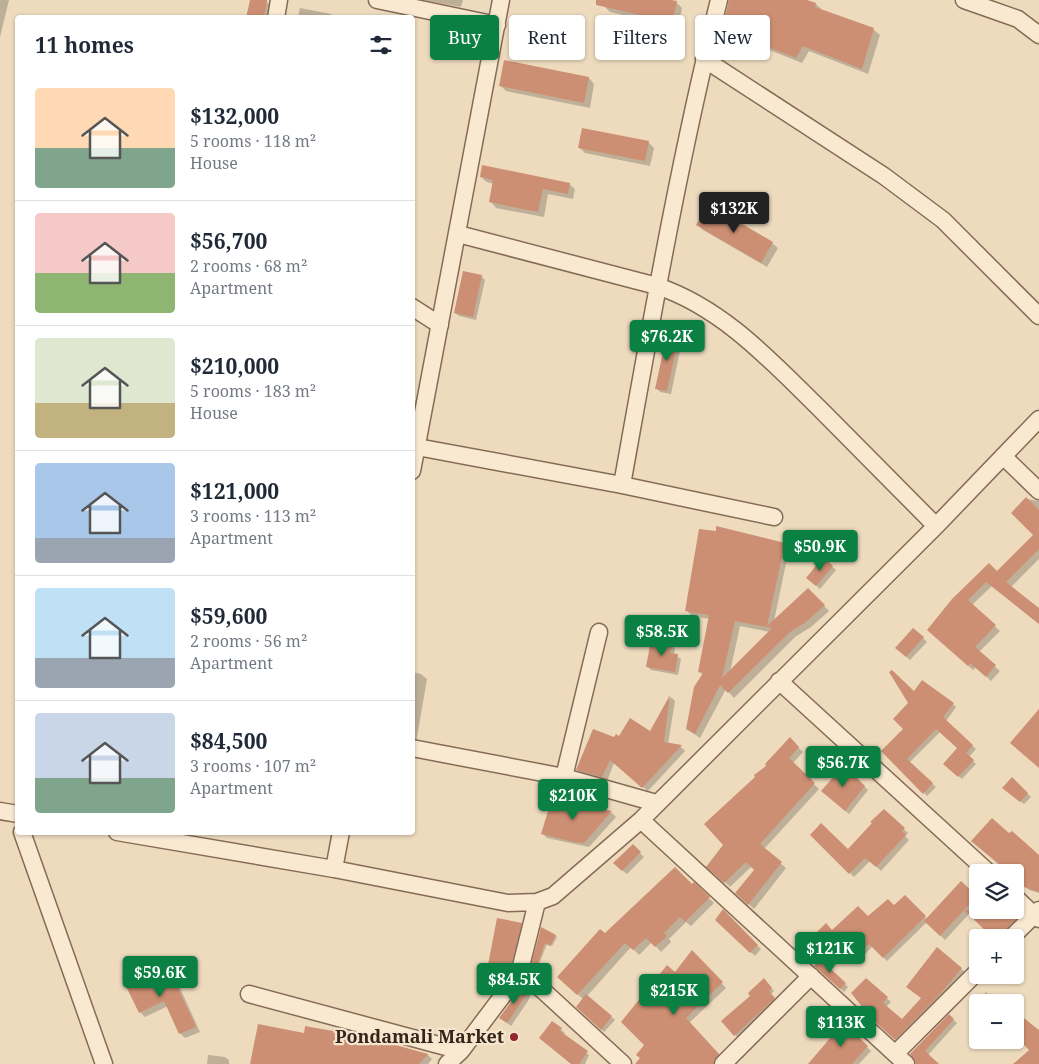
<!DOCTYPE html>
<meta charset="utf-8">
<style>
body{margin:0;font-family:"Noto Serif",serif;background:#f6f6f7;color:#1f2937;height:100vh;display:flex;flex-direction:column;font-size:19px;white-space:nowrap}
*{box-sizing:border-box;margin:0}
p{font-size:16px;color:#747a83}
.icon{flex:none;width:28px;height:28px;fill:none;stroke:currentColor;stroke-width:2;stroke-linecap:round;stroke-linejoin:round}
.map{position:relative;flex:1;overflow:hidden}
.sheet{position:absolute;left:15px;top:15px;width:400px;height:820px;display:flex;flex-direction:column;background:#fff;border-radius:5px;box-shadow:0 1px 4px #0004}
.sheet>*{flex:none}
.top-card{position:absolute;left:430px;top:15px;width:475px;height:45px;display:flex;gap:10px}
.buttons{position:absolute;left:969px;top:864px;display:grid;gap:10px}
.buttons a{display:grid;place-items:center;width:55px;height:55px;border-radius:5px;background:#fff;box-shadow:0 1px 4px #0004;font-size:25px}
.price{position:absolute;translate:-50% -42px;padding:0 11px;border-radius:5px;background:#0b8043;color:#fff;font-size:16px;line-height:32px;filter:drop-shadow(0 1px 2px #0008)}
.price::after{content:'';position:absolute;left:50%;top:30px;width:15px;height:11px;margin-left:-8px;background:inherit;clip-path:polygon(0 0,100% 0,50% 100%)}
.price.current{background:#222;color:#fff}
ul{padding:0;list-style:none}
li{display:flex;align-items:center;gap:15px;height:125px;padding:0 20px}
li+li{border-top:1px solid #e0e1e3}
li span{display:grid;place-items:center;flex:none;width:140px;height:100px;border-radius:5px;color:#555}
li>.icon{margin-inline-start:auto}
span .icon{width:60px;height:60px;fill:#fffc;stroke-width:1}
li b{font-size:21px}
h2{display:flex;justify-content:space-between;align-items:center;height:60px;padding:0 20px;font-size:21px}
.tag{padding:0 18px;border-radius:5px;background:#fff;box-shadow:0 1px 4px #0004;font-size:18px;line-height:45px}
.tag.current{background:#0b8043;color:#fff}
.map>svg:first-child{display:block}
.shadow{fill:#0003;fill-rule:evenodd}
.building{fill:#cd8f73;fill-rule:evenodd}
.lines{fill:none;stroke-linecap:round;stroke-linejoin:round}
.street-casing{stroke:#866b56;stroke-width:19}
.street{stroke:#f9e9d1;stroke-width:16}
.poi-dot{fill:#952632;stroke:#f5e6cd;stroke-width:2}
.labels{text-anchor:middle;stroke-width:4.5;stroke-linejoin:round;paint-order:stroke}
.poi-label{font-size:18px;font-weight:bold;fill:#35251b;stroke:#f5e6cd;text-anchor:end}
</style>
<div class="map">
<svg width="1039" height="1064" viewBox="0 0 1039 1064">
<rect width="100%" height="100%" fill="#eedbbe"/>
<!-- shadow -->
<path class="shadow" d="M0,0H9L0,37Z
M251,0L267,2L272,8L270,18H248Z
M423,0H463L461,7Z
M606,0H665L677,3L682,8L678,27L610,12L604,6Z
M729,0H803L816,4L822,10L874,30L880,35L868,74L809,51L802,63L730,34L724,29Z
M300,8L331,14L335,18H298Z
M589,78L594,84L590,108L506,91L501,86Z
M648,142L654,148L650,166L585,153L579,147Z
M481,177L569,184L575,189L573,199L548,194L544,217L496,208L491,202L494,184L487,182Z
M697,224L772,243L778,248L767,267L703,230Z
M481,276L485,280L476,320L459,316L455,313Z
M679,338L682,341L671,394L660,392L657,388Z
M1027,499L1039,501V559L1011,587L1039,610V624L992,586L972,605L1000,631L979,652L1000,671L991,681L976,667L973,670L933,635L953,600L997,573L1035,535Z
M718,527L784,544L789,549L774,621L814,595L829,611L811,627L795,637L734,698L726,689L700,738L687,729L703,675L699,671L710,619L692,616L687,611ZM740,626L770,632L730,672Z
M824,559L836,570L820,589L811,581Z
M914,629L927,642L910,660L897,648Z
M671,645L675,649L674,654L681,659L678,675L651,670L648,667Z
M412,672L421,674L427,679L416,743L412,742Z
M915,693L953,704L956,707L946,721L976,749L969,757L976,764L962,779L945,764L959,749L940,732L909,763L936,787L927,796L883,751L905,729L909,703Z
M671,697L675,701L668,744L681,747L685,751L648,791L614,763L607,781L582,774L578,770L615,739L650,732Z
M790,739L803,752L793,763L819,789L764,849L786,868L754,909L737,893L755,870L752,866L730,887L708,866L725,845L768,766Z
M844,766L868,790L849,814L826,794Z
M1012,779L1031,797L1024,804L1007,791Z
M552,800L612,813L616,817L589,847L547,838L542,833Z
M884,811L908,833L905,836L909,840L881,871L870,861L854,877L812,835L848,850Z
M1009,835L1039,857V893L1029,890L1015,878V872H1009L976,844Z
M633,846L644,857L627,874L618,867Z
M961,883L978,899V910H990L1001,920L1010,911L1022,923L1009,938H990L987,935L989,933L969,914L945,940L927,922L887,961L873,946L863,956L847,940L826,961L811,947L832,931L894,907L905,896L927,919Z
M694,884L714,903L691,926L686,922L669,939L671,942L661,952L652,942L639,955L631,947L587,996L615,1020L604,1032L577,1006L583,999L564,982L605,934Z
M723,911L761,949L755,956L717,920Z
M521,924L526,929L512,979L494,975L489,970Z
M542,929L557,937L552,946L547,944L536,972L533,970Z
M937,949L965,972L944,998L899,1042L877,1022L866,980L891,1002L886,1007L902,1021L922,998Z
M692,952L726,988L689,1023L723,1059L719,1064H639L676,973Z
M821,960L848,987L844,992L816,966Z
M138,972L146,983L170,973L175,977L200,1032L185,1038L180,1033L168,1006L145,1017L140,1012Z
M764,980L774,991L771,994L777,1001L738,1038L722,1021L751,996Z
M527,992L530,996L528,1001L511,1026L500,1018Z
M986,992L993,999L995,996L1003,1002H978Z
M949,1016L957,1023L928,1055L937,1064H917V1060Z
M552,1022L565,1033L563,1035L589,1055L585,1064H572Z
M843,1025L871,1051L859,1064H809Z
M335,1029L427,1054L432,1059L428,1064H251L305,1034L334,1033Z
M208,1055L225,1057L229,1060V1064H207Z"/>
<!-- building -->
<path class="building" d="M250,0H267L264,18H246Z
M596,0H671L677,1L672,22L596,5Z
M729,0H807L816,3L815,7L874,28L862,69L803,46L796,58L722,29Z
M504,60L589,77L584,103L499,86Z
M582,128L649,141L645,161L578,148Z
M482,165L570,183L568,194L543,189L538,212L489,202L493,180L480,177Z
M708,204L773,242L761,263L696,225Z
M463,271L482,275L473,317L454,313Z
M667,334L679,336L667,391L655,389Z
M1026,497L1039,510V549L1006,582L1039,608V624L986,582L968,600L996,625L975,647L996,665L986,677L970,663L968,666L927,630L952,599L989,563L997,571L1033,535L1011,513Z
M716,526L785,543L767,626L808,588L825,605L806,622L790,632L728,693L720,685L695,734L686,729L694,687L703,673L698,672L709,615L685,611L699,529L716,531ZM735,621L772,628L722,678Z
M823,557L833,566L816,586L806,578Z
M913,628L924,637L906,657L895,648Z
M651,640L672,644L670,653L678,654L675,672L646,667Z
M892,670L914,691L922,680L954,703L943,717L973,745L966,753L974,760L958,777L943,764L957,748L936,729L907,759L933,783L923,794L881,751L903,729L893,719L908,703L889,672Z
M670,695L664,742L682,745L642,788L610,760L602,777L576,770L593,729L614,737L616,734L619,736L630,718L650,731Z
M1039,709V768L1010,743Z
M790,737L799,747L789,758L815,783L760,844L782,862L748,905L735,893L754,870L746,862L724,883L706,867L723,845L704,824L755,777L754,775L766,766L765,764Z
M844,765L865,786L845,811L821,791Z
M1012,777L1028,793L1020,802L1002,788Z
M552,798L612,811L584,843L574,842L541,834Z
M884,809L905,828L902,831L906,835L876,867L865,858L849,874L810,835L821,823L848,849L872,823L870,822Z
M992,818L1009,833L1012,831L1039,855V892L1024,887L1015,878V872H1008L971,841Z
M633,844L641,852L622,871L613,863Z
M675,867L692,884L694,882L710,897L685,922L680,917L664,933L667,936L655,947L646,938L633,950L625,943L577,995L557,977L600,929L605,933Z
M961,881L977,896L940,936L924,921Z
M905,895L926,916L883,958L869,944L858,954L843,937L822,959L810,947L813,943L811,941L818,935L816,933L826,923L832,930L858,906L868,916L888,899L894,905Z
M723,909L758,945L750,953L715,920Z
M964,910H991L1001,919L1010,910L1018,917L1004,931L1001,938H993Z
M497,918L522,923L510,970L507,974L487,970Z
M541,927L556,935L550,946L545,943L535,972L530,969Z
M937,947L962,968L940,994L895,1040L872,1019L851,993L866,978L888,997L883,1003L902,1019L921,998L906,987Z
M692,950L723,982L686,1018L719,1054L713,1064H635L640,1058L636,1055L644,1045L621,1022L667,965L675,972Z
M820,959L846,983L840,989L814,966Z
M138,970L144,983L170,971L196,1027L179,1034L164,1001L139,1013L122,978Z
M764,978L772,988L769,991L775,998L734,1036L721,1021L750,996L748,993Z
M522,987L528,991L525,997L507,1023L499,1018Z
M586,994L612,1016L601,1030L576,1007Z
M1015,1011L1039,1030V1064H1013L1029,1050L1015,1036Z
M949,1014L954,1019L925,1051L939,1064H916L910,1054Z
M552,1021L562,1028L560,1031L588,1051L579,1064H571L539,1038Z
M843,1023L868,1046L852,1064H808Z
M258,1024L304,1033L305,1026L333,1031L334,1028L428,1054L419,1064H250Z"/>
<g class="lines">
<!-- street casing -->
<g class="street-casing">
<path id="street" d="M377,0L497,25
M964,0L1018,19L1039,35
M276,18L279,0
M704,59L884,176L943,220L1039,316
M458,234L657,286C723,308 772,362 820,409C859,448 897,487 936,526
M412,307L440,325
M417,447L622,485C651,323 679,160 719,0
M1003,456L1039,491
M412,471L501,0
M622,485L774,517
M779,681L988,872
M412,748L564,777L656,803
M564,777L599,632
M0,811L18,814
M641,820L906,1064
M22,832L104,1064
M117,832L334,869L508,903L537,902L553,896L641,820L936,526L1039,419
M334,869L341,832
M1015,897L1034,915L1039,910
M1011,938L1034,915L1039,919
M519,974L537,985L623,1064
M249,994L461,1051
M895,1054L978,971
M447,1064L461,1051L519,974L537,902
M723,1064L811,976"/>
</g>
<!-- street -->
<use href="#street" class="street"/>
</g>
<!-- markers -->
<circle class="poi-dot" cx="514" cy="1037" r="5"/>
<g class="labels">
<!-- poi labels -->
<g class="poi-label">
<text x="504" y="1043">Pondamali Market</text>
</g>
</g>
</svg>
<div class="buttons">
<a><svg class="icon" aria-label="layers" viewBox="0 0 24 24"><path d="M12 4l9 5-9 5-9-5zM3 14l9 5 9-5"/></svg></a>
<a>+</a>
<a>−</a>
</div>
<b class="price current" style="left:734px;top:234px">$132K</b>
<b class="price" style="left:667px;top:362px">$76.2K</b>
<b class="price" style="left:820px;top:572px">$50.9K</b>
<b class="price" style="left:662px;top:657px">$58.5K</b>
<b class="price" style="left:843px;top:788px">$56.7K</b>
<b class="price" style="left:573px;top:821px">$210K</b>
<b class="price" style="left:830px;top:974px">$121K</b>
<b class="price" style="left:160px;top:998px">$59.6K</b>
<b class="price" style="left:514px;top:1005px">$84.5K</b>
<b class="price" style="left:674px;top:1016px">$215K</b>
<b class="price" style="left:841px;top:1048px">$113K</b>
<div class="top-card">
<a class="tag current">Buy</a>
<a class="tag">Rent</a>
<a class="tag">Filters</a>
<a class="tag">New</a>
</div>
<section class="sheet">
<h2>11 homes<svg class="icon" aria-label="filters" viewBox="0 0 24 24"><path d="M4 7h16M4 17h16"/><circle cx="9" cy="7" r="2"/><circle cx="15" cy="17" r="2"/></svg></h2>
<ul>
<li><span style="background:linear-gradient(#ffd9b3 60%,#7fa58c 0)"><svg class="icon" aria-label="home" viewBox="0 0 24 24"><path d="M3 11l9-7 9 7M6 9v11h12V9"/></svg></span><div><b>$132,000</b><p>5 rooms · 118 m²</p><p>House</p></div></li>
<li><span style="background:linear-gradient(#f6c9c9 60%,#8fb573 0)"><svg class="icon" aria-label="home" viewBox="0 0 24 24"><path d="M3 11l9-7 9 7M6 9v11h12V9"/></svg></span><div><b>$56,700</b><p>2 rooms · 68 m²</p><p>Apartment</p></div></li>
<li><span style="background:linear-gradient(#dfe7d0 65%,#c2b280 0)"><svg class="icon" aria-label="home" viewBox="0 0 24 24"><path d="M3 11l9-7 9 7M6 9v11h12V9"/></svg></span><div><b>$210,000</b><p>5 rooms · 183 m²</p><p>House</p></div></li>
<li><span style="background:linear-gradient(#a9c7e8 75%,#9aa5b1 0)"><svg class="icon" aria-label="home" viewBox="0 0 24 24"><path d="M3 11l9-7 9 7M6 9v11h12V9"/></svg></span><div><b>$121,000</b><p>3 rooms · 113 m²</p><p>Apartment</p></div></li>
<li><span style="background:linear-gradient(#bfe0f5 70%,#9aa5b1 0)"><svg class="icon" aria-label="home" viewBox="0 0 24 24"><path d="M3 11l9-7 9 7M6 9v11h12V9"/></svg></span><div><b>$59,600</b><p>2 rooms · 56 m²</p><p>Apartment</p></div></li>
<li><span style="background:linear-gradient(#c9d6e8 65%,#7fa58c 0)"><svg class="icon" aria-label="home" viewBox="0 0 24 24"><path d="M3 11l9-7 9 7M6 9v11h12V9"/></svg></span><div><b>$84,500</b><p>3 rooms · 107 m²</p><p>Apartment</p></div></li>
</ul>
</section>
</div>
